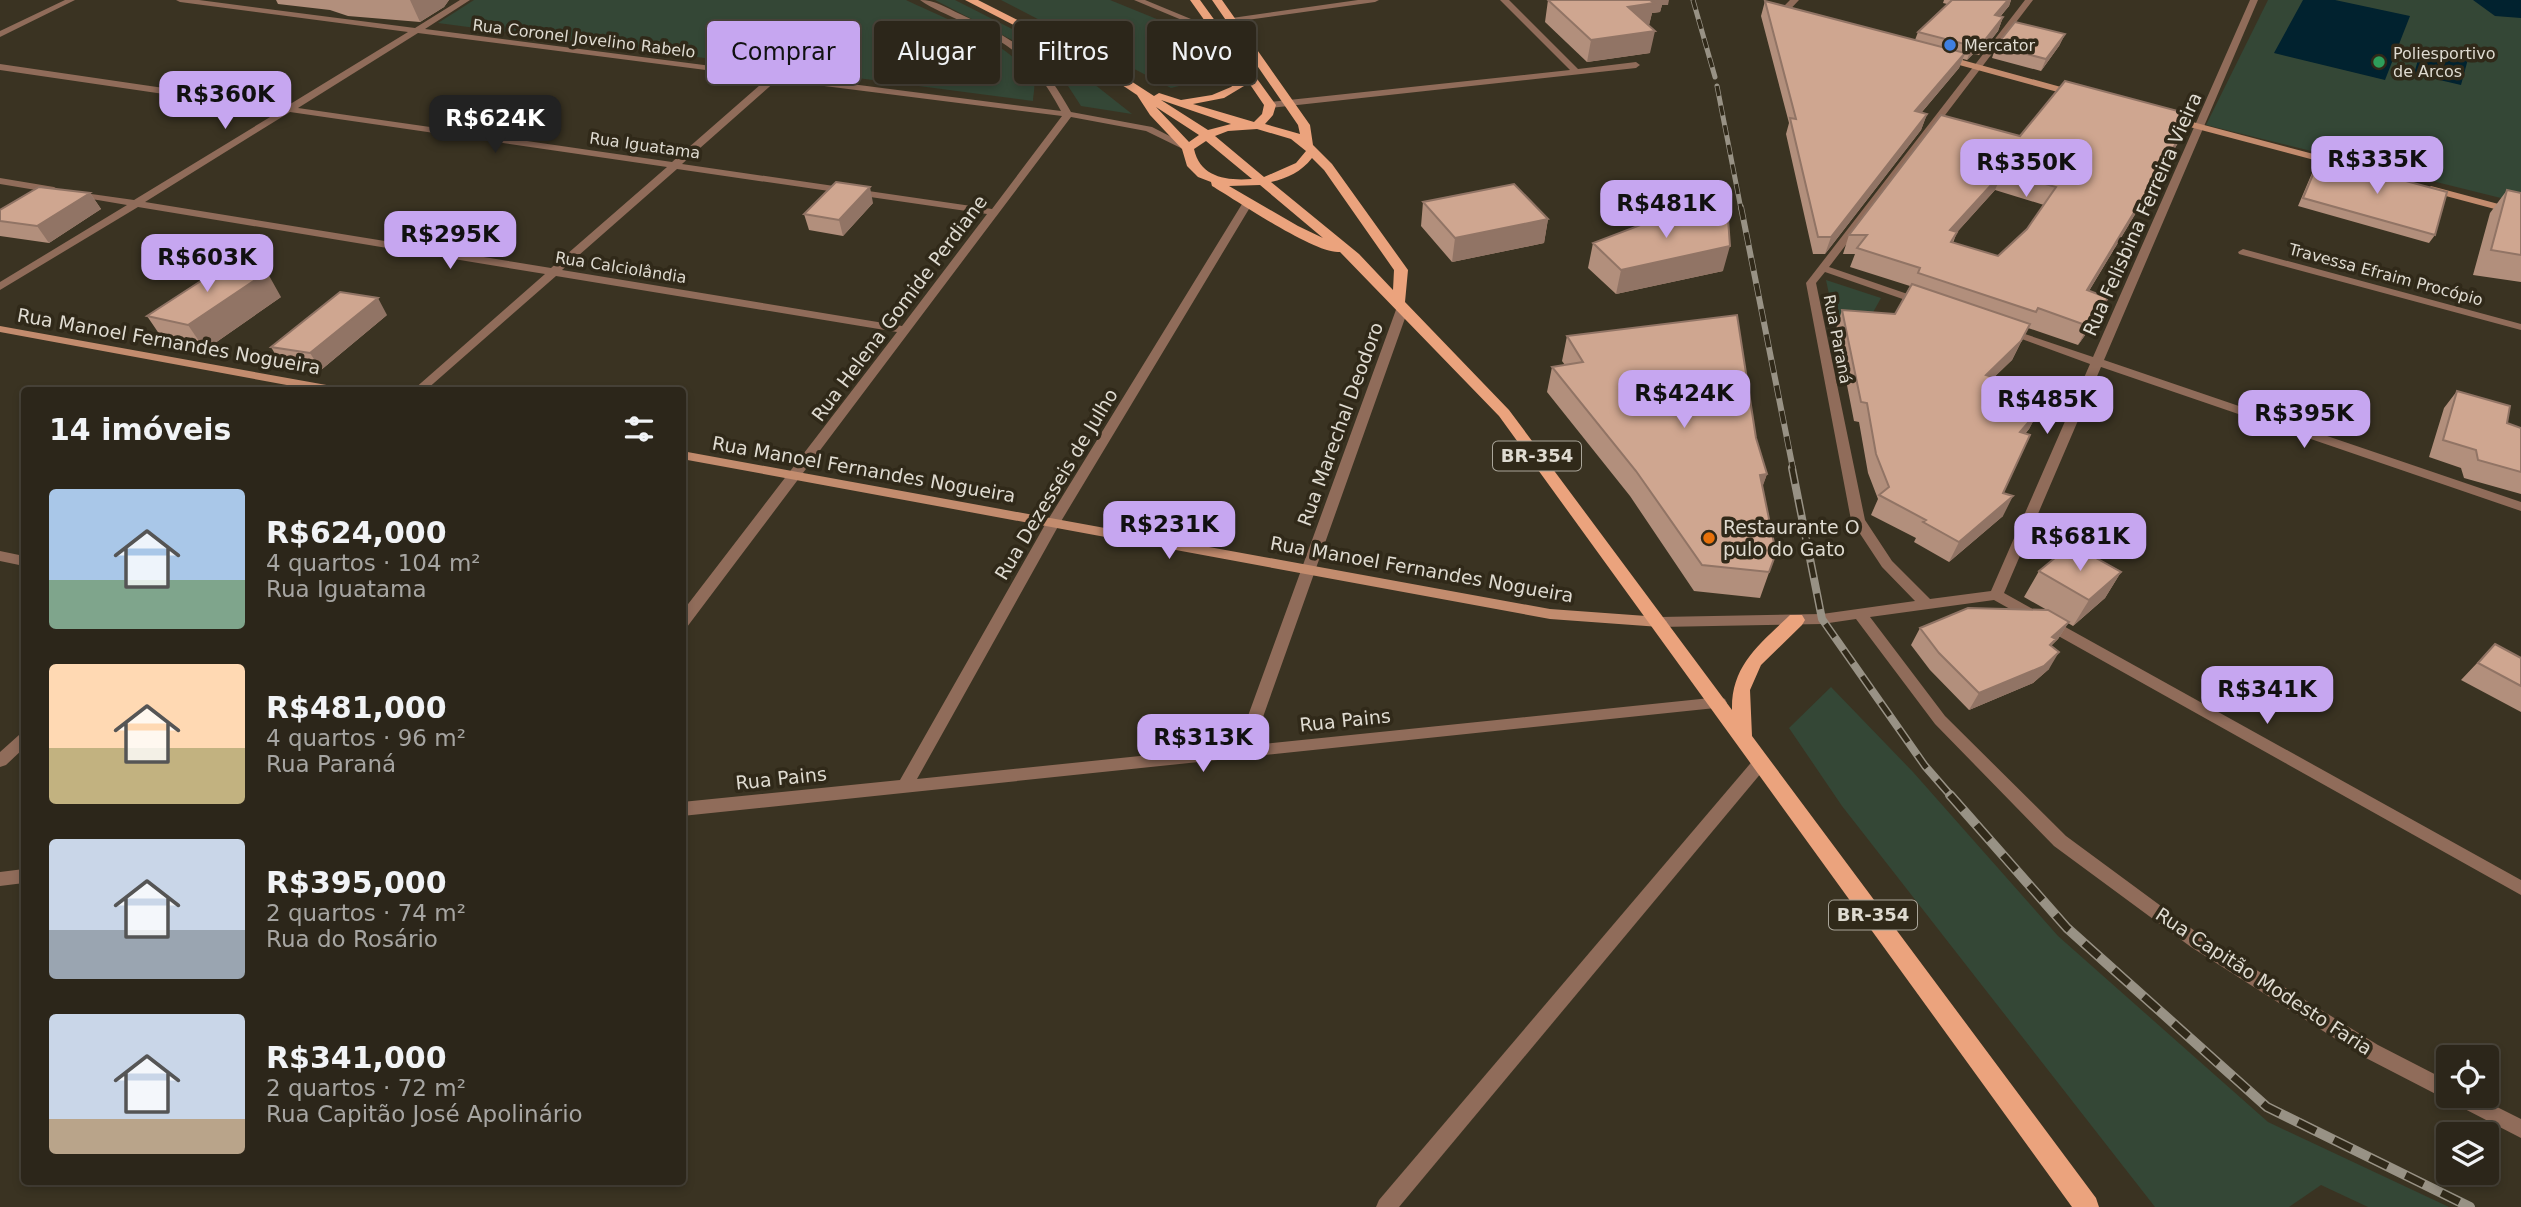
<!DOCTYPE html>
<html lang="pt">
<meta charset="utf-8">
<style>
body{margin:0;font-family:"DejaVu Sans",sans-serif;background:#383227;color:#f1f3f6;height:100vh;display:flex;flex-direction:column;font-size:26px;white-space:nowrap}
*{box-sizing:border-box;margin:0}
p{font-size:23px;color:#a6a5a2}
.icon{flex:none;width:38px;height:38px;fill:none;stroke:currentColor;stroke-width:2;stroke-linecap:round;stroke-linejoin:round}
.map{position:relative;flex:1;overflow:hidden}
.drawer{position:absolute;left:21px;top:387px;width:665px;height:798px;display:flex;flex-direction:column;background:#2c261a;border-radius:7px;box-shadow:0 4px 10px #0003,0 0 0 2px #484339}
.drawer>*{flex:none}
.banner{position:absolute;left:707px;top:21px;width:665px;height:63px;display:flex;gap:14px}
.tools{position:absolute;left:2436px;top:1045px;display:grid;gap:14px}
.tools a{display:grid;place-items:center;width:63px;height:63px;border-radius:7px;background:#2c261a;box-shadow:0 4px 10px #0003,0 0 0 2px #484339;font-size:35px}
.price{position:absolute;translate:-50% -60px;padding:0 16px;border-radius:14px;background:#c6a6f0;color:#111;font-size:23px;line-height:46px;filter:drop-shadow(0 2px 4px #0008)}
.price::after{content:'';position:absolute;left:50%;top:42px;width:21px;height:16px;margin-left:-10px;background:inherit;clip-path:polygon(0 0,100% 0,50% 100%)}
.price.selected{background:#222;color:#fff}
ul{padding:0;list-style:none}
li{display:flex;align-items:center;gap:21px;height:175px;padding:0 28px}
li span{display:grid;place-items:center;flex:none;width:196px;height:140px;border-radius:7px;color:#555}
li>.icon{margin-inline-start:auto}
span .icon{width:84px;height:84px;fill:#fffc;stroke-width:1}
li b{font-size:30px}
h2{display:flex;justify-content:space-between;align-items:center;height:84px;padding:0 28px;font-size:30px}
.pill{padding:0 24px;border-radius:7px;background:#2c261a;box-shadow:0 4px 10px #0003,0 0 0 2px #484339;font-size:24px;line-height:63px}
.pill.selected{background:#c6a6f0;color:#111}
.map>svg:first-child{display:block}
.green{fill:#344736}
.water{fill:#01222f}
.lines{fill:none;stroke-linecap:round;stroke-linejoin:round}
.lane{fill:#906c5a;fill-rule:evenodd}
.street{fill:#906c5a;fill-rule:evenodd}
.secondary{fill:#c38c6e;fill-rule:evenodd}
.primary{fill:#eba37d;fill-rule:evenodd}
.rail-far3-casing{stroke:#989285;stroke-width:5}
.rail-far2-casing{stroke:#989285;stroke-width:6}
.rail-far1-casing{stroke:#989285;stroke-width:8}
.rail-casing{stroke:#989285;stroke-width:10}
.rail-far3{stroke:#302919;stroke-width:3.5;stroke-dasharray:10;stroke-linecap:butt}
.rail-far2{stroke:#302919;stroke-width:4.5;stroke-dasharray:13;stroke-linecap:butt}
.rail-far1{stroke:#302919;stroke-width:5;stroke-dasharray:16;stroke-linecap:butt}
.rail{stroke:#302919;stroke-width:7;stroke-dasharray:20;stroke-linecap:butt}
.wall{fill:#b28f7c;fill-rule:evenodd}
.shaded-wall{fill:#917465}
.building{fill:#cfa690;stroke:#917465;stroke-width:2;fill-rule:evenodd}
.shop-dot{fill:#3f7fe0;stroke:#302919;stroke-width:2.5}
.leisure-dot{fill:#2e9e5b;stroke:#302919;stroke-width:2.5}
.food-dot{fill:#e8710a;stroke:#302919;stroke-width:2.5}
.labels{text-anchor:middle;stroke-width:7;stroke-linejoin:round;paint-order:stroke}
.far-street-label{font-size:16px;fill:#dfdbd1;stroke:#302919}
.far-poi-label{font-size:16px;fill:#dfdbd1;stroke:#302919;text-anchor:start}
.shield{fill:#302919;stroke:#aaa69a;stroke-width:2}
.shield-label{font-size:18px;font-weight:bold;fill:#dfdbd1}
.street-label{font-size:19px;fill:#dfdbd1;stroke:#302919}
.poi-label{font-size:19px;fill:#dfdbd1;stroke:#302919;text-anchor:start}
</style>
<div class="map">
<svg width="2521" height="1207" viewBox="0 0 2521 1207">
<rect width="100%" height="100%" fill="#3a3322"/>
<!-- green -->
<path class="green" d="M474,0H906C939,16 1022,47 1034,84C1035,89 1033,96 1033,101L438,23Z
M935,0H955L1028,37L1075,69L1132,114L1081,106L1059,72L1014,41Z
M1001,0H1110L1191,33L1219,76L1171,88Z
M2268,0H2521V203L2206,125Z
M1826,280L1881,298L1871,316L1858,325L1835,322Z
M1831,687L1913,772L2058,936L2268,1122L2449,1207H2368L2321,1185L2289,1207H2155L1842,806L1789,728Z"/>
<!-- water -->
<path class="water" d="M2303,0H2335L2410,16L2385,80L2274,53Z
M2473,0H2521V18L2495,16Z
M2421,49L2468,59L2461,85L2414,74Z"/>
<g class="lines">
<!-- lane -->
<path class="lane" d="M1761,756L1767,758L1769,762L1767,766L1399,1207H1376L1379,1200L1755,758Z"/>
<!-- street -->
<path class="street" d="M65,0H75L0,37V31Z
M176,0H199L415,28L460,0H470L425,29L1061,111C1034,61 1014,46 963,22C949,15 932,9 920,0C935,0 947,8 960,14C1019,41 1039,55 1071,112L1152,127L1193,148L1185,150L1146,131L1071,117L687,627L682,628V612L897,332L556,276L426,390H413L545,274L138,207L0,290V282L127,205L74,196L69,193L70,191L134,200L280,111L0,70V64L287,106L408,32L180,2ZM418,33L768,78L672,162L298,108ZM777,80L1062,116L992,209L682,164ZM290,112L667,167L551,268L145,202ZM677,169L987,214L902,326L562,270Z
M1134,0H1145L1220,31L1213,33Z
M1358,0H1379L1375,2L1211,25L1207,23L1211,21Z
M1500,0H1509L1578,69L1636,62L1640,65L1636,68L1270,108L1265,105L1270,102L1570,70Z
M1790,0H1799L1783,17H1777V13Z
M2025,0H2033L1829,267L1925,300V304H1917L1825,272L1816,283L1865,520L1892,561L1930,599L1991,591L2090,364L2000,331L2006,328L2010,329L2093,357L2250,0H2258L2104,360L2521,502V511L2101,367L2004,593L2521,880V895L1994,600L1870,617L1945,716L2066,836L2203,937L2378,1045L2448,1081V1096H2475L2521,1119V1138L2364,1057L2191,947L2054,846L1935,724L1856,619L1822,624L1660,627L1653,622L1660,617L1822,614L1915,601L1882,567L1851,520L1806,283Z
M0,178L54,187L59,190L54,193L0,184Z
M1247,201L1252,204L1060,523L917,779L1237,746L1397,307L1403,304L1409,307L1253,745L1720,697L1725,699L1727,703L1725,707L682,816V802L900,780L1046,523L1242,204Z
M2243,249L2521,324V330L2239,254L2238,252Z
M0,551L24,556V566L0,561Z
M24,733V748L6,765L0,767V752L19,735Z
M24,869V883L0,886V872Z"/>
<!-- secondary -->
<path class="secondary" d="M1944,55L2079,92L2080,94L2076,97L1941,60V56Z
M2170,116L2340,161L2342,163L2337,166L2167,121L2165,119Z
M2431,186L2521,210V216L2427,191L2426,189Z
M0,326L332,386L338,390H314L0,332Z
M682,451L1550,609L1660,617L1667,622L1660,627L1550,619L682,459Z"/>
<!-- primary -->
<path class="primary" d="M965,0H978L1103,63L1154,96L1159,93L1181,100L1212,95L1231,87L1244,76L1190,0H1200L1276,105L1273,115L1265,124L1300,134L1298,125L1212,0H1222L1310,125L1313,145L1332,164L1408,270L1405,302L1509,410L1732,710C1731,665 1760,644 1790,615H1802L1805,620L1802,625L1761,665L1750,690L1752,736L2096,1198L2099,1207H2072L1499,416L1340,252C1316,255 1236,200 1212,186L1211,182L1198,177L1187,166L1182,149L1150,115L1137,95L1095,67ZM1249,83L1264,105L1262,114L1254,122L1193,104L1224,98ZM1161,100L1231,124L1208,130ZM1156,107L1199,135L1189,142ZM1257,129L1291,139L1306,151L1296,163L1264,177L1215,136L1228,131ZM1206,141L1252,179C1226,181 1200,177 1194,149ZM1312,158L1324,170L1394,270L1393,290L1359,254L1271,182C1288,178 1301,172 1312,158ZM1260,185L1323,238L1298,226L1229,186Z"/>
<!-- rail-far3 casing -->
<g class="rail-far3-casing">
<path id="rail-far3" d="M1693,0L1715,77
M1717,86L1741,209"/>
</g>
<!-- rail-far2 casing -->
<g class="rail-far2-casing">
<path id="rail-far2" d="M1741,207L1793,469"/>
</g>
<!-- rail-far1 casing -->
<g class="rail-far1-casing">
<path id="rail-far1" d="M1792,468L1822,619L1925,766L1952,797"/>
</g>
<!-- rail casing -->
<g class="rail-casing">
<path id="rail" d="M1950,795L2067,928L2267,1107L2470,1207"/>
</g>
<!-- rail-far3 -->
<use href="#rail-far3" class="rail-far3"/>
<!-- rail-far2 -->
<use href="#rail-far2" class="rail-far2"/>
<!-- rail-far1 -->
<use href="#rail-far1" class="rail-far1"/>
<!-- rail -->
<use href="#rail" class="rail"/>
</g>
<!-- wall -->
<path class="wall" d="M276,0H449L444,7L420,22L348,16L330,10L278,4Z
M1548,0L1668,5H1662L1660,12L1652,13L1649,25H1648L1650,53L1587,62L1545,22Z
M1944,0H2011L2009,6L2000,17H2003L1998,31L1979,55L1973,54L1967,60L1963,59L1959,68L1922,112L1927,114L1921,130L1825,254H1813L1786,134L1789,123L1761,16L1765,1L1915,40L1918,32L1947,4L1943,3Z
M2065,34L2059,46L2041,71L1992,58L1996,46Z
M2184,133L2089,291L2108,298L2098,317L2078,345L2028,328L2012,360L1994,377L1997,397L2039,410L2029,429L2025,434L2003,493V516L1949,562L1914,542L1916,538L1871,515L1878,499L1868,473L1859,422L1854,421L1836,329L1842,310L1895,314L1910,286L1850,267L1855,254H1843L1849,235L2020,136ZM1995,190L2044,205L2027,229L1998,256L1953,243L1957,232Z
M2320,158L2435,235L2429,243L2298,206L2315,166Z
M2507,190L2521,193V282L2473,275L2490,213Z
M90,193L101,209L49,243L0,236V210Z
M1423,202L1548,219L1544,243L1452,262L1421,226Z
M873,203L843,236L809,230L804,214Z
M1593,243L1723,271L1616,294L1588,268Z
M281,297L205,350L164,341L147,316Z
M387,315L321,370L281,364L271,347Z
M1567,336L1756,438L1767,474L1762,487L1776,553L1760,598L1694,591L1630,496L1547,392L1552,367L1565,365L1562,361Z
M2457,391L2507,423L2521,428V494L2464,478L2461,468L2429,457L2444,408Z
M2082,557L2121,572L2105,598L2073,626L2068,623L2058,639L2051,646L2049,669L2033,683L1969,710L1930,670L1911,645L1920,628L2047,610L2024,597L2039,571Z
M2495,644L2521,658V712L2461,680Z"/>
<!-- shaded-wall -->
<path class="shaded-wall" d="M410,0H449L444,7L420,22Z
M1640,0H1669L1668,5H1662L1660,12L1652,13L1649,25L1624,29L1628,7Z
M2008,0H2011L2009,6L1989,29L1995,15Z
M2003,17L1998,31L1979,55L1984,41Z
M1655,31L1650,53L1587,62L1591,40Z
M2065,34L2059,46L2041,71L2046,59Z
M1978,40L1973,54L1967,60L1972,46Z
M1965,53L1959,68L1910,126L1915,111Z
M1927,114L1921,130L1825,254L1831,237Z
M2193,115L2184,133L2078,309L2087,290Z
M2003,172L1995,190L1942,249L1950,230Z
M870,187L873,203L843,236L839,220Z
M90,193L101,209L49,243L37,226Z
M1548,219L1544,243L1452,262L1455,238Z
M1730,246L1723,271L1616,294L1621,270Z
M267,272L281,297L205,350L188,325Z
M378,298L387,315L321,370L310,353Z
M2108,298L2098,317L2078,345L2088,326Z
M2030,324L2012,360L1978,393L1986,375Z
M2039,410L2029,429L2010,451L2020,432Z
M1767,474L1758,500L1760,475Z
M2013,496L2003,516L1949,562L1959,542Z
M2121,572L2105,598L2073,626L2089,600Z
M2069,622L2058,639L2052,644L2045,657L2052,637Z
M2059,652L2049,669L2033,683L1969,710L1979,693Z"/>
<!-- building -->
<path class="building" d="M1548,0H1650L1654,3L1628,7L1655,31L1591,40Z
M1952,0H2008L1995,15L2003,17L1984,41L1978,40L1972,46L1918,32Z
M1765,1L1965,53L1915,111L1927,114L1831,237H1818L1790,118L1796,119Z
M2015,22L2065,34L2046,59L1996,46Z
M2065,81L2193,115L2087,290L2108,298L2088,326L2038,308L2036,312L1918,273L1920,268L1857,248L1867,235H1849L1941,115L2020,136ZM2003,172L2056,187L2027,229L1998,256L1951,242L1957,232L1950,230Z
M2320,158L2447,192L2435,235L2303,198Z
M836,182L870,187L839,220L804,214Z
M1514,184L1548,219L1455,238L1423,202Z
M39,187L90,193L37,226L0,221V210Z
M2507,190L2521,193V255L2491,250Z
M1685,213L1728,219L1730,246L1621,270L1593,243L1664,216Z
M227,264L267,272L188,325L147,316Z
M1912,284L2030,324L2021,341L1986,375L2005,381L1996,396L2039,410L2020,432L2030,435L2003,493L2013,496L1959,542L1923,522L1926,520L1879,495L1889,487L1876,454L1867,403L1861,402L1842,310L1895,314Z
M340,292L378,298L310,353L271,347Z
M1737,315L1756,438L1767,474L1760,475L1776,553L1769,572L1702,565L1636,471L1552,367L1583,362L1567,336Z
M2457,391L2510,406L2507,423L2521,428V472L2478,460L2476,450L2443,440Z
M2067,548L2082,557L2087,553L2121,572L2089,600L2039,571Z
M1968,608L2048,610L2069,622L2052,637L2056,639L2050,645L2059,652L2044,666L1979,693L1939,653L1920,628Z
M2495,644L2521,658V686L2478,663Z"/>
<!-- markers -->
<circle class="shop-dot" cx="1950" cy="45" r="7"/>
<circle class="leisure-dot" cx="2379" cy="62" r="7"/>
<circle class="food-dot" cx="1709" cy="538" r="7"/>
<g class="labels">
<!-- far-street labels -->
<g class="far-street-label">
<text transform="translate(584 38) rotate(7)" y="6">Rua Coronel Jovelino Rabelo</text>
<text transform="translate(645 145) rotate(8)" y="6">Rua Iguatama</text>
<text transform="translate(621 267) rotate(9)" y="6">Rua Calciolândia</text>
<text transform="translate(2386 274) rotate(15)" y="6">Travessa Efraim Procópio</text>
<text transform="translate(1838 339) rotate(79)" y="6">Rua Paraná</text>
</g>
<!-- far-poi labels -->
<g class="far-poi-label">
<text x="1964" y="51">Mercator</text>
<text x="2393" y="59">Poliesportivo<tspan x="2393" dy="18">de Arcos</tspan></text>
</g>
<!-- shield labels -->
<g class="shield">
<rect x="1493" y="441.5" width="88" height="29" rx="5"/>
<rect x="1829" y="900.5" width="88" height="29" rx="5"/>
</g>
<g class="shield-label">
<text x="1537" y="462">BR-354</text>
<text x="1873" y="921">BR-354</text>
</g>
<!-- street labels -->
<g class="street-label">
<text transform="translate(2142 214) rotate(-66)" y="7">Rua Felisbina Ferreira Vieira</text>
<text transform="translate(899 308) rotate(-53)" y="7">Rua Helena Gomide Perdiane</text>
<text transform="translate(169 341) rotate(10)" y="7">Rua Manoel Fernandes Nogueira</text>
<text transform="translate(1340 424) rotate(-70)" y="7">Rua Marechal Deodoro</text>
<text transform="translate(864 469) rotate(10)" y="7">Rua Manoel Fernandes Nogueira</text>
<text transform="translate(1056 484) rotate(-59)" y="7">Rua Dezesseis de Julho</text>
<text transform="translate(1422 569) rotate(10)" y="7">Rua Manoel Fernandes Nogueira</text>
<text transform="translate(1345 720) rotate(-6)" y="7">Rua Pains</text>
<text transform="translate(781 778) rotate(-6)" y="7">Rua Pains</text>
<text transform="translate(2264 981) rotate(33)" y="7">Rua Capitão Modesto Faria</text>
</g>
<!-- poi labels -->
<g class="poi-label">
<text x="1723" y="534">Restaurante O<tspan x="1723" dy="22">pulo do Gato</tspan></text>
</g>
</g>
</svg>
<div class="tools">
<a><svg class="icon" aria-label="locate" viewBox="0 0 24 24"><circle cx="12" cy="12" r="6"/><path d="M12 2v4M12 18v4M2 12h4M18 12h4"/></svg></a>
<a><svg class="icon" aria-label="layers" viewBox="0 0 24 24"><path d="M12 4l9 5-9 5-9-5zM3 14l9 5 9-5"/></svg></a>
</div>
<b class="price" style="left:225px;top:131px">R$360K</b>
<b class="price selected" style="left:495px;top:155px">R$624K</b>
<b class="price" style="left:2377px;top:196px">R$335K</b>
<b class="price" style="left:2026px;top:199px">R$350K</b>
<b class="price" style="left:1666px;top:240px">R$481K</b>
<b class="price" style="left:450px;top:271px">R$295K</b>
<b class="price" style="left:207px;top:294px">R$603K</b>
<b class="price" style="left:1684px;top:430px">R$424K</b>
<b class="price" style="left:2047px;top:436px">R$485K</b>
<b class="price" style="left:2304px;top:450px">R$395K</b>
<b class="price" style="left:1169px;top:561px">R$231K</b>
<b class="price" style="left:2080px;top:573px">R$681K</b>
<b class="price" style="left:2267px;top:726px">R$341K</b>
<b class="price" style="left:1203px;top:774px">R$313K</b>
<div class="banner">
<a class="pill selected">Comprar</a>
<a class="pill">Alugar</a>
<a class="pill">Filtros</a>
<a class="pill">Novo</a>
</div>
<section class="drawer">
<h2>14 imóveis<svg class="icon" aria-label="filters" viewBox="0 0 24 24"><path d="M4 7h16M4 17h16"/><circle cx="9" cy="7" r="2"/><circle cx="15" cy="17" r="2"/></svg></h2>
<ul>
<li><span style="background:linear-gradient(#a9c7e8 65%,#7fa58c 0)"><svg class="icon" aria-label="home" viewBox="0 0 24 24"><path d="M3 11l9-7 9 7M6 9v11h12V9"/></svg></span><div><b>R$624,000</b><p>4 quartos · 104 m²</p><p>Rua Iguatama</p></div></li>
<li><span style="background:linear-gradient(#ffd9b3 60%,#c2b280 0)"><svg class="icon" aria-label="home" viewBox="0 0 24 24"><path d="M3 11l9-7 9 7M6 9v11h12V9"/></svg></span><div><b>R$481,000</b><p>4 quartos · 96 m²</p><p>Rua Paraná</p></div></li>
<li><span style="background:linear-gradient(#c9d6e8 65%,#9aa5b1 0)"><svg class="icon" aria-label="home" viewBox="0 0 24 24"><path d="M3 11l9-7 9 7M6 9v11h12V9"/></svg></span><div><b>R$395,000</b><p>2 quartos · 74 m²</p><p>Rua do Rosário</p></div></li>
<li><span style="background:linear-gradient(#c9d6e8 75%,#b9a48a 0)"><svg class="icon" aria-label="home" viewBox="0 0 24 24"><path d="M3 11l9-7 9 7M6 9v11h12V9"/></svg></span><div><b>R$341,000</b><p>2 quartos · 72 m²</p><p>Rua Capitão José Apolinário</p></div></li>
</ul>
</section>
</div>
